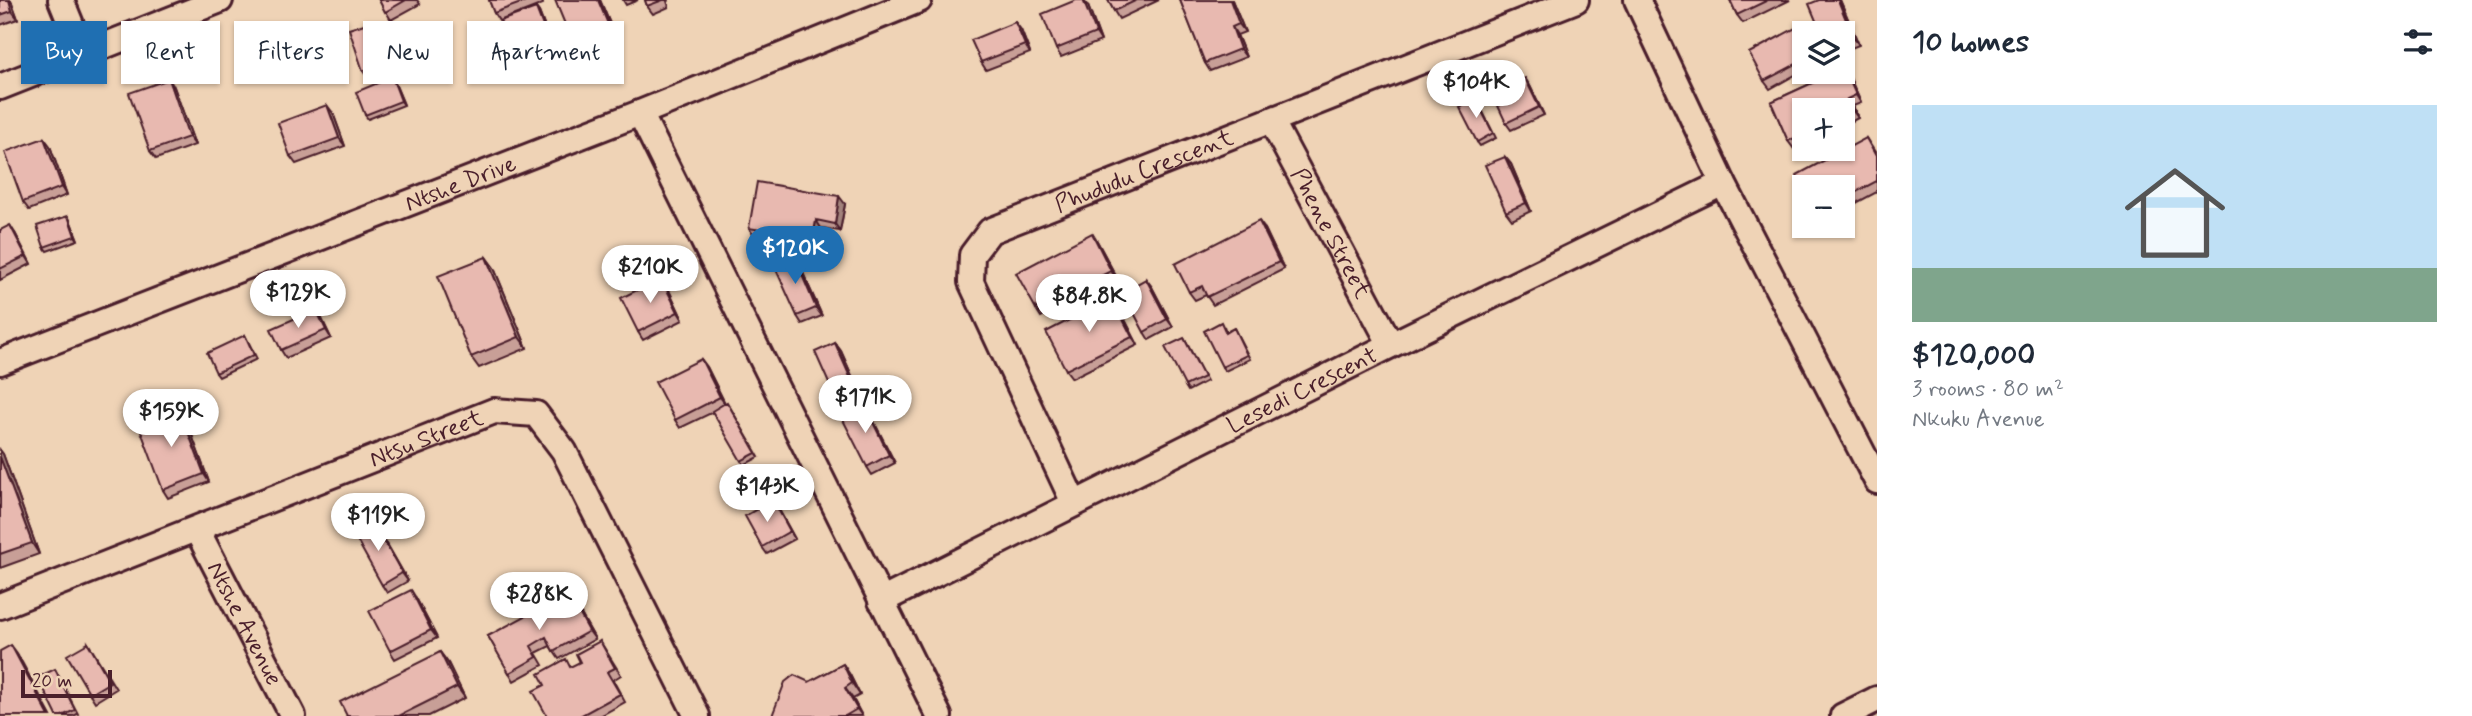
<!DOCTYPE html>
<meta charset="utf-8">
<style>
body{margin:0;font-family:Mynerve,sans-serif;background:#f2f2f3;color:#1f2937;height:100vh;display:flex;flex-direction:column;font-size:26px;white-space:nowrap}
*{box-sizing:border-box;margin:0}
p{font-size:23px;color:#747a83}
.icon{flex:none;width:38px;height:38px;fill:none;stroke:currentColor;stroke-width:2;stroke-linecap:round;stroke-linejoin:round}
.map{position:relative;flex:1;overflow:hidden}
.sheet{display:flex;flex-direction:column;background:#fff;width:595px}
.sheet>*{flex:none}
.hud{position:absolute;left:21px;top:21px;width:665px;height:63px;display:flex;gap:14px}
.tools{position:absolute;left:1792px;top:21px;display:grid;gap:14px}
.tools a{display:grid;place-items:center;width:63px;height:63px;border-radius:0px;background:#fff;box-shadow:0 2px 5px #0004;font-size:35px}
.scale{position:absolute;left:21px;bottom:18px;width:91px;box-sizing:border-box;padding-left:7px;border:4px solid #4a1f2b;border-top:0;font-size:19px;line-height:24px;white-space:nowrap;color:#4a1f2b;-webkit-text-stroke:5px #efd3b6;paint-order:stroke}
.price{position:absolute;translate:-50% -60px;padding:0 16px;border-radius:24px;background:#fff;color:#222;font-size:23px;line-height:46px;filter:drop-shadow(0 2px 4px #0008)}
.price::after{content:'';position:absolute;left:50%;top:42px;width:21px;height:16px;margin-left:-10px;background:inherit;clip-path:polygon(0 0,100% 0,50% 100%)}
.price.current{background:#1f6fb2;color:#fff}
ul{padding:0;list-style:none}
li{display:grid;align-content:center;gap:14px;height:371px;padding:0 35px}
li+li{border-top:2px solid #e0e1e3}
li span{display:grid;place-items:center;height:217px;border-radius:0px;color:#555}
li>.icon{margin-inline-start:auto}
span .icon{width:126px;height:126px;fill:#fffc;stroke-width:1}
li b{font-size:30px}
h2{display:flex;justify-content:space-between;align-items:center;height:84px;padding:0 35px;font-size:30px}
.chip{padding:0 24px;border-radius:0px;background:#fff;box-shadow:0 2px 5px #0004;font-size:24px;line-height:63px}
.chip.current{background:#1f6fb2;color:#fff}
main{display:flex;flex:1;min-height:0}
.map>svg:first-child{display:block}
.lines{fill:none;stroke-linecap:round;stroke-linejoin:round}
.street-casing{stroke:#4a1f2b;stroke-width:30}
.street{stroke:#efd3b6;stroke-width:24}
.wall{fill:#c89f97;stroke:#4a1f2b;stroke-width:2}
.shaded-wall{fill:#a2827b;stroke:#4a1f2b;stroke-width:2}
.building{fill:#e8b9b0;stroke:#4a1f2b;stroke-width:2}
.labels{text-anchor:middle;stroke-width:7;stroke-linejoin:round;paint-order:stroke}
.street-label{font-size:24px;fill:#4a1f2b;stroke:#efd3b6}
</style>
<main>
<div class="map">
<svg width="1877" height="716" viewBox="0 0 1877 716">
<rect width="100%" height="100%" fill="#efd3b6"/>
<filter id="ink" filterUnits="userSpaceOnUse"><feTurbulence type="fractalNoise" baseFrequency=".0143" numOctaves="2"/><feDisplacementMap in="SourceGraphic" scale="14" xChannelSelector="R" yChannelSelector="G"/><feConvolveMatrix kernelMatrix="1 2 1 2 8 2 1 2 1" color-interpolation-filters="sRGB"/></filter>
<g filter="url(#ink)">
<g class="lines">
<!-- street casing -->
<g class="street-casing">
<g id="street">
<path d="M61,0L83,54"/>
<path d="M1637,0L1723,183L1877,481"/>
<path d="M0,87L220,0"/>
<path d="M640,113L939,716"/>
<path id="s1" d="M1271,120L1391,345"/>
<path id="s2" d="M0,362L640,113L919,0"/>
<path id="s3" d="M1074,503L971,282L972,255L990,231L1576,0"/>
<path id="s4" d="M197,530L293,716"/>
<path id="s5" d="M881,601L1391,345L1723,183"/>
<path id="s6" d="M0,606L494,411L536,414L564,451L697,716"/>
<path d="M1843,716L1877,699"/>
</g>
</g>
<!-- street -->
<use href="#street" class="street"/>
</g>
<!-- wall -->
<path class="wall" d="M0,0H11L18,19L0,25Z
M379,0H417L420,4L391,20Z
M489,0H542L543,4L499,21L494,13Z
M600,0L613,31L592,40L589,36L575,42L569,34Z
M623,0H638L626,5Z
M645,0H669L667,1L669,7L653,14L647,6Z
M1108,0H1159L1119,19L1114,11Z
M1180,0H1232L1245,32L1237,35L1246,57L1210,71L1205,63Z
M1730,0H1790L1743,23L1737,15Z
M1840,0L1859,45L1843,51V33H1822L1819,28Z
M1088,6L1101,41L1061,57L1056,49Z
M536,8L539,12L547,33L512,47L509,43Z
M1015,22L1021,30L1030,53L986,70L981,62Z
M1801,25L1806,33H1804V70L1770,89L1764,81Z
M370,27L384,68L366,75L363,71Z
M1844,68L1849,76L1861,103L1853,106L1858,118L1843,126V110H1804V145L1794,149L1788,141L1771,102L1836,72H1843V69Z
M392,77L394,81L404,105L368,119L365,115Z
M1530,86L1544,115L1511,130L1506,123Z
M174,87L195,145L156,159L150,151Z
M1478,102L1496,138L1480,146L1477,142Z
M333,113L345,146L296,164L290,156Z
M44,138L50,146L67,195L29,210L23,202Z
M1866,138L1877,155V192L1843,210V187Z
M1505,157L1511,164L1531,211L1512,220L1506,212Z
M845,204L840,231L821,228L818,247L754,236L749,228Z
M70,220L78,240L47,251L44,247Z
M1265,229L1284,269L1213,305L1206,295L1195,300L1189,292Z
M0,230L15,233L31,264L0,280Z
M1097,241L1117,278L1105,285L1107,288L1066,310L1063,306L1041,317L1036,309Z
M486,257L494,268L527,348L479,368L471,357Z
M799,264L822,316L802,324L797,316Z
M1146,279L1152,287L1173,327L1149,340L1144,332Z
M667,286L683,320L643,340L638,332Z
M1118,306L1138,345L1072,378L1066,370Z
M321,317L331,338L286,358L281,350Z
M1224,326L1226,332L1234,328L1250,359L1225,371L1222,367Z
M245,335L257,359L219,377L216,373Z
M1184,338L1207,381L1188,391L1185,386Z
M835,343L841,351L861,396L840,405L835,397Z
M701,359L707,367L725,404L730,407L759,457L744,465L713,412L680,428L675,420Z
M179,408L185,416L209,482L168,498L163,490Z
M869,412L895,463L872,475L867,467Z
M0,450L3,454L39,554L0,568Z
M778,508L795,539L767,554L762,547Z
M379,530L408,581L387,593L382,585Z
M416,598L437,638L395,659L390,651Z
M573,600L595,639L559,659L550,646L536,653L543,665L514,681L488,636Z
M600,641L621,675L613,680L625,702L600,716H547L545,685L580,662Z
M88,643L116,689L95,702L90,694Z
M440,652L448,663L465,698L429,716H347Z
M843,664L850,675L860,695L853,699L862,716H772L809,682Z
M55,669L78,714L73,716H57Z"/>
<!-- shaded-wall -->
<path class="shaded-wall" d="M9,0H11L18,19L12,11Z
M598,0H600L613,31L608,24Z
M1083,0L1088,6L1101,41L1096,33Z
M1230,0H1232L1245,32L1239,24Z
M1838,0H1840L1859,45L1853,37Z
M536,8L539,12L547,33L544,29Z
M1015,22L1021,30L1030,53L1025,45Z
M367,23L370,27L384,68L381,64Z
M1232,27L1237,35L1246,57L1240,49Z
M1844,68L1849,76L1861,103L1856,95Z
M392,77L394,81L404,105L401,101Z
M1525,78L1530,86L1544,115L1539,107Z
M169,79L174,87L195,145L189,137Z
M1847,99L1853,106L1858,118L1853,111Z
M327,105L333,113L345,146L339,138Z
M44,138L50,146L67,195L62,187Z
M1505,157L1511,164L1531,211L1526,203Z
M839,196L845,204L840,231L835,224Z
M68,216L70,220L78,240L75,236Z
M816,220L821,228L818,247L813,239Z
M1259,221L1265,229L1284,269L1279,262Z
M10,225L15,233L31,264L26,256Z
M1092,233L1097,241L1117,278L1111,271Z
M794,256L799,264L822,316L816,308Z
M486,257L494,268L527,348L519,337Z
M661,278L667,286L683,320L678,312Z
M1146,279L1152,287L1173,327L1167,319Z
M1112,298L1118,306L1138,345L1132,337Z
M316,309L321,317L331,338L326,330Z
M835,343L841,351L861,396L855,388Z
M701,359L707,367L726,405L720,397Z
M864,404L869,412L895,463L889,455Z
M179,408L185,416L209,482L204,474Z
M0,450L3,454L39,554L32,543L0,457Z
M773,500L778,508L795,539L790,531Z
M373,522L379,530L408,581L402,573Z
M411,590L416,598L437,638L431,630Z
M568,593L573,600L595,639L589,631Z
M11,645L17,653L51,716H49Z
M440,652L448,663L465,698L457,687Z
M843,664L850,675L860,695L852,683Z
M845,688L853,699L862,716L857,709Z"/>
<!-- building -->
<path class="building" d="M0,0H9L12,11L0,15Z
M379,0H406L385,12Z
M489,0H529L494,13Z
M555,0H598L608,24L586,32L585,28L569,34Z
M645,0H663L647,6Z
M1076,0H1083L1096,33L1056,49L1042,14Z
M1108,0H1137L1114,11Z
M1180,0H1230L1239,24L1232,27L1240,49L1205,63Z
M1730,0H1768L1737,15Z
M1819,0H1838L1853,37L1843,41V33H1830L1826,25L1819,28L1809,4Z
M536,8L544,29L509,43L500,21Z
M1015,22L1025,45L981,62L971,40Z
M367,23L381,64L363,71L349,29Z
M1801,25L1805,33L1804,60L1764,81L1749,53Z
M1844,68L1856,95L1847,99L1853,111L1843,115V110H1804V140L1802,141L1799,136L1788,141L1771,102L1836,72H1843V69Z
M392,77L401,101L365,115L356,92Z
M1525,78L1539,107L1506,123L1492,93Z
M169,79L189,137L150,151L129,93Z
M1475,98L1493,133L1477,142L1459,107Z
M327,105L339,138L290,156L278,123Z
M44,138L62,187L23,202L5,152Z
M1866,138L1877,158V181L1843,199V187H1804V188L1797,175Z
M1505,157L1526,203L1506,212L1485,165Z
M757,182L839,196L835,224L816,220L813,239L749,228Z
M68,216L75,236L44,247L37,226Z
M1259,221L1279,262L1207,297L1202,286L1189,292L1175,264Z
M10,225L26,256L0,269V230Z
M1092,233L1111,271L1099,277L1101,280L1060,302L1058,298L1036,309L1016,273Z
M794,256L816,308L797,316L774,265Z
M486,257L519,337L471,357L438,276Z
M661,278L678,312L638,332L621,298Z
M1146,279L1167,319L1144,332L1123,292Z
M1112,298L1132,337L1066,370L1046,332Z
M316,309L326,330L281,350L271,329Z
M1221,322L1226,333L1234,328L1247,355L1222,367L1204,331Z
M245,335L254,355L216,373L207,353Z
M1184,338L1204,377L1185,386L1165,347Z
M835,343L855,388L835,397L815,352Z
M701,359L720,397L675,420L655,382Z
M727,402L756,453L741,461L712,411Z
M864,404L889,455L867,467L841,416Z
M179,408L204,474L163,490L138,423Z
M0,457L32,543L0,554Z
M773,500L790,531L762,547L745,516Z
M373,522L402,573L382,585L353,533Z
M411,590L431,630L390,651L369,611Z
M568,593L589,631L553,651L546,637L531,646L537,657L509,673L488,636Z
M600,641L615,668L607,672L620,694L580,716H547L533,691L545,685L539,674L566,659L570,667L580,662L576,654Z
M88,643L110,682L90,694L67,655Z
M11,645L49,716H0V651Z
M440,652L457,687L399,716H347L340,702Z
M843,664L852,683L845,688L857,709L845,716H772L785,682L794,675L809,682Z
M55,669L75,710L62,716H57L38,677Z"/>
</g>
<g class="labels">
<!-- street labels -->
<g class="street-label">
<text dy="8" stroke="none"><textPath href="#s3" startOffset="466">Phududu Crescent</textPath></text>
<text dy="8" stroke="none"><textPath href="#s2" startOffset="494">Ntshe Drive</textPath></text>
<text dy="8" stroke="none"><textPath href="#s1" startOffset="128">Phene Street</textPath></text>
<text dy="8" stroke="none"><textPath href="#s5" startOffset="471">Lesedi Crescent</textPath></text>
<text dy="8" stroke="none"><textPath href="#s6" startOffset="458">Ntsu Street</textPath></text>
<text dy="8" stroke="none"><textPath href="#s4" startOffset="105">Ntshe Avenue</textPath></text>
</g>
</g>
</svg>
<div class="tools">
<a><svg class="icon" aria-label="layers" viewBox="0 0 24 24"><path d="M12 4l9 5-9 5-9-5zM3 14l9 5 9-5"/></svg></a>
<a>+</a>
<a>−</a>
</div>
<div class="scale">20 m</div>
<b class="price" style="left:1476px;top:120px">$104K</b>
<b class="price current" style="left:795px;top:286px">$120K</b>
<b class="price" style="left:650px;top:305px">$210K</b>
<b class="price" style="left:298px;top:330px">$129K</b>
<b class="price" style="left:1089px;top:334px">$84.8K</b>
<b class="price" style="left:865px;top:435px">$171K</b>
<b class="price" style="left:171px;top:449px">$159K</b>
<b class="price" style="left:767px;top:524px">$143K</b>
<b class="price" style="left:378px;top:553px">$119K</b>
<b class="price" style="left:539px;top:632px">$288K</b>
<div class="hud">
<a class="chip current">Buy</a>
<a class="chip">Rent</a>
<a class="chip">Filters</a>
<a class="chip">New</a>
<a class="chip">Apartment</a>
</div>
</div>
<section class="sheet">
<h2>10 homes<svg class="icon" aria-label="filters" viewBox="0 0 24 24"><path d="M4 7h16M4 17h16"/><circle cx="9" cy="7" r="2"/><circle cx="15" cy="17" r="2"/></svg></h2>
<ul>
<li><span style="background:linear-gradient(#bfe0f5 75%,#7fa58c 0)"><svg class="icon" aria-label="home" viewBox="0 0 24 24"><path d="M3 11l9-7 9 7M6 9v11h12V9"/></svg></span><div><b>$120,000</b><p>3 rooms · 80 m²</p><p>Nkuku Avenue</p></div></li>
</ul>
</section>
</main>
